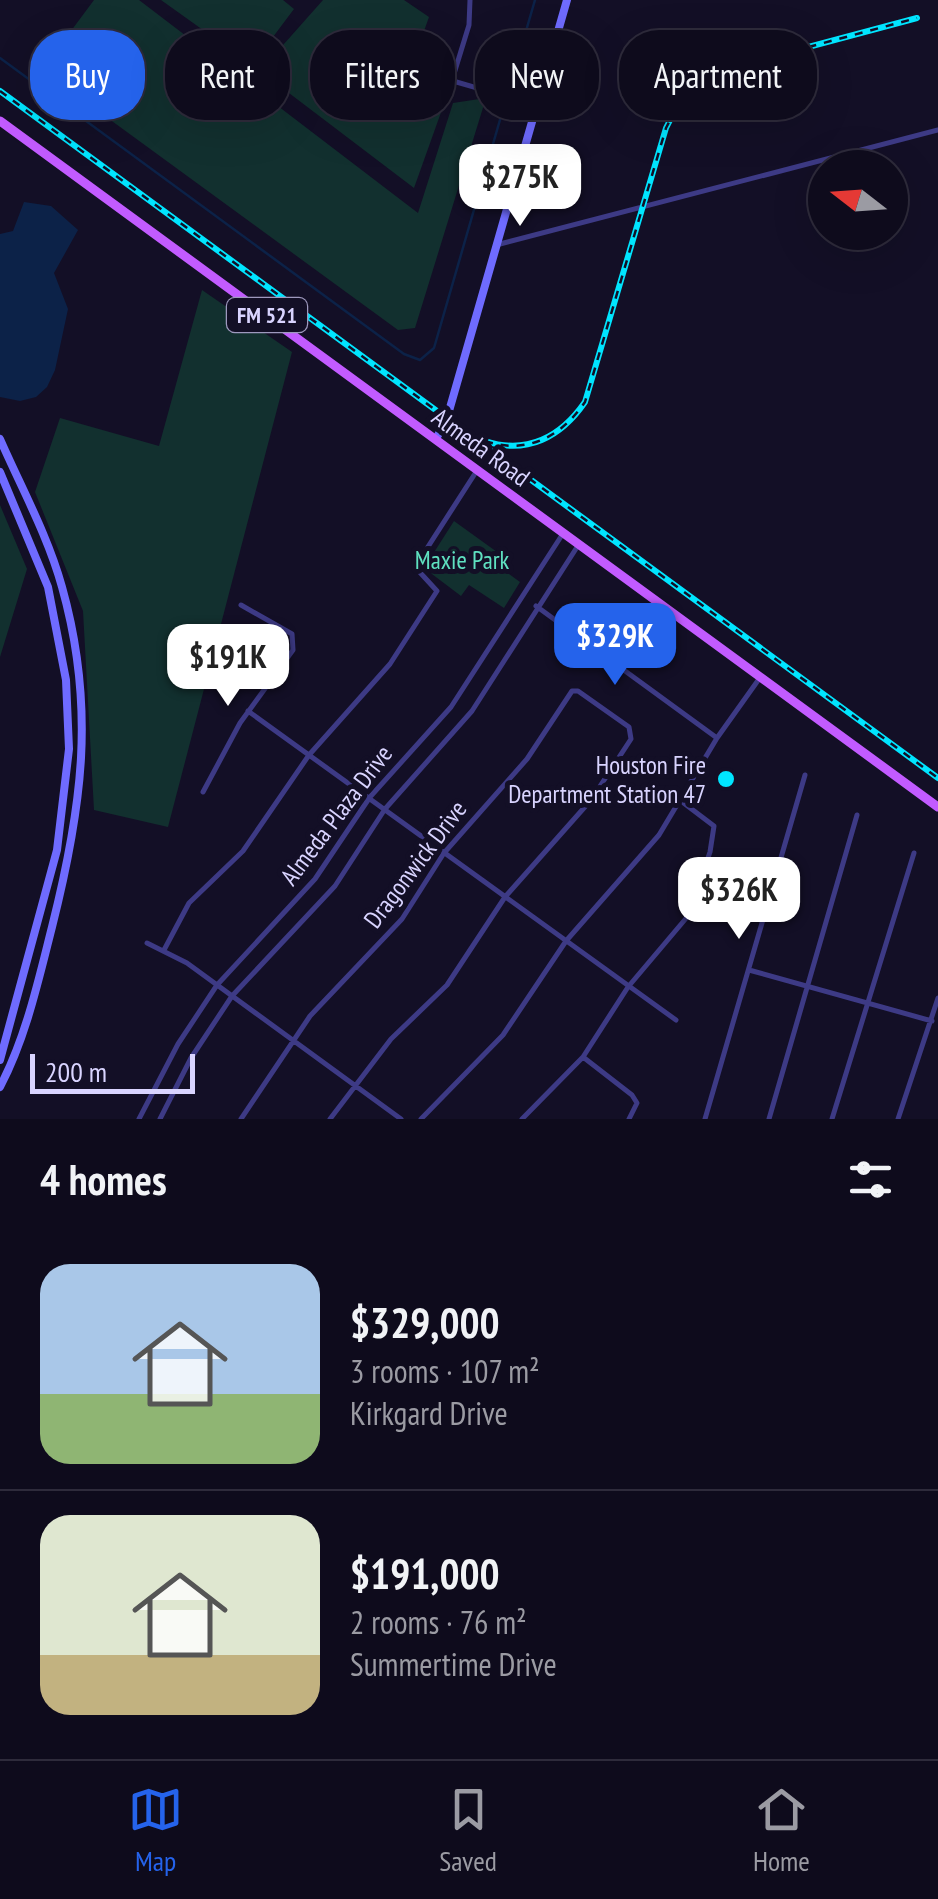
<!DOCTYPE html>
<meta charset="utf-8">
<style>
body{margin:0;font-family:"PT Sans Narrow",sans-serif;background:#1c1929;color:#f1f3f6;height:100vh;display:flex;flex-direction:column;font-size:38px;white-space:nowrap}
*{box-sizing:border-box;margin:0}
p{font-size:32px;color:#9b9ba3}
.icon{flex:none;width:55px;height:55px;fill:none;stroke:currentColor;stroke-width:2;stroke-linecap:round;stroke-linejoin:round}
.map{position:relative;height:1119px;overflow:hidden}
.panel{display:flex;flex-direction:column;background:#0e0b1c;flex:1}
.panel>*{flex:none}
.hud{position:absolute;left:30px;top:30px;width:880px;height:90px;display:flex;gap:20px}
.needle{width:65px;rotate:287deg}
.buttons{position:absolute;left:808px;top:150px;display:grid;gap:20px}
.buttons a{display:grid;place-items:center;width:100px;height:100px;border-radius:50%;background:#0e0b1c;box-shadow:0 10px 40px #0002,0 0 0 2px #2e2b3b;font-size:50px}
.scale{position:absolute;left:30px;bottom:25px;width:165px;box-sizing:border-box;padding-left:10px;border:5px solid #d9d4ff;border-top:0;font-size:28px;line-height:35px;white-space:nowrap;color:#d9d4ff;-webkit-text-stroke:8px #130f26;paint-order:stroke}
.price{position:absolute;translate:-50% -85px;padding:0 22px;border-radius:20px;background:#fff;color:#222;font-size:32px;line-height:65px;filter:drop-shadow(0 2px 5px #0008)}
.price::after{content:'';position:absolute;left:50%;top:60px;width:30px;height:22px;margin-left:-15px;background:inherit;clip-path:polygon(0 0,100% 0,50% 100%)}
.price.current{background:#2563eb;color:#fff}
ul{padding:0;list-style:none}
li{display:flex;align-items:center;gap:30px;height:250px;padding:0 40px}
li+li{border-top:2px solid #2e2b3b}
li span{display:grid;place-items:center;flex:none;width:280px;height:200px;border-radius:30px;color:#555}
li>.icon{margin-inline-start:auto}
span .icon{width:120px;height:120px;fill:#fffc;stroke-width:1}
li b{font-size:42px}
h2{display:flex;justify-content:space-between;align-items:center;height:120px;padding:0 40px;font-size:42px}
.chip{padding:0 35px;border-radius:40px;background:#0e0b1c;box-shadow:0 10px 40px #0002,0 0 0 2px #2e2b3b;font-size:35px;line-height:90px}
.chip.current{background:#2563eb;color:#fff}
.tabs{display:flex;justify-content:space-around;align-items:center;height:140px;border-top:2px solid #2e2b3b;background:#0e0b1c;font-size:28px;color:#9b9ba3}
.tabs a{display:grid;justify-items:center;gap:5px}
.tabs .current{color:#2563eb}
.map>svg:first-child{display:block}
.green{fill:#12302f}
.water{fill:#0c2248}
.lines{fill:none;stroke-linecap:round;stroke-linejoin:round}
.stream{stroke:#0c2248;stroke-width:2.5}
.street{stroke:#3d3a85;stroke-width:5}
.secondary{stroke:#6f6bff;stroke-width:8}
.primary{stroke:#c25bff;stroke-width:9}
.rail-casing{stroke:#00e5ff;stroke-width:6}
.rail{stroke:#130f26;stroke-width:2.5;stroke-dasharray:8;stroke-linecap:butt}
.poi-dot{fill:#00e5ff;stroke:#130f26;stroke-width:4}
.labels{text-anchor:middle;stroke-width:10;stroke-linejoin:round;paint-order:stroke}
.shield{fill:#130f26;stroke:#9e99be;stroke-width:2.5}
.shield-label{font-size:22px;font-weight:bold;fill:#d9d4ff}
.street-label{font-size:25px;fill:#d9d4ff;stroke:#130f26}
.park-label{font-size:25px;fill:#5fe0c0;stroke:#130f26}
.poi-label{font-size:25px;fill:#d9d4ff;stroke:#130f26;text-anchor:end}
</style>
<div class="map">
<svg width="938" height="1119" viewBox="0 0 938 1119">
<rect width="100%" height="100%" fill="#130f26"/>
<!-- green -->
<path class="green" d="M94,0H139L418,213L453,103L486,98L415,328L398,330L42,70Z
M161,0H283L294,9L252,65Z
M323,0H404L429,17L403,90L431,104H444L414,188L260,71Z
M202,290L292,352L168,827L94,810L83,611L35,492L60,418L159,446Z
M0,505L27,569L0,657Z
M454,521L497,552L491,561L520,582L504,608L469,585L461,596L424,568Z"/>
<!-- water -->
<path class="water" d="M24,202L51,206L78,230L54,273L68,309L55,370L47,387L36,397L20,401L0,397V234L13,231Z"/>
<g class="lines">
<!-- stream -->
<path class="stream" d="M0,58L404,354L420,360L434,348L504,106
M510,86L535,0"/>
<!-- street -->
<path class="street" d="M453,81L536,105
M449,90L469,25L470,0
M496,245L938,130
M536,606L717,738
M248,711L676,1020
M203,792L240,723L293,650L292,634L241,605
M147,943L187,963L401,1119
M164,950L189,903L243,851L309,755L390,664L437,591L415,567L476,472
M749,970L932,1021
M583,1057L632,1095L637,1103L629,1119
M139,1119L178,1044L217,985L315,879L370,797L451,707L562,535
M160,1119L191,1058L232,996L335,886L385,809L472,711L579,544
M241,1119L310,1016L402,919L444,853L527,759L572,691H578L629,727L631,739L591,800L505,897L447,985L391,1039L330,1119
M421,1119L503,1035L566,941L659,835L717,738L759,679
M522,1119L583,1057L628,987L688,916L710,852L714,826L681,801
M705,1119L805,775
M769,1119L857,815
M832,1119L914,853
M898,1119L938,998"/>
<!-- secondary -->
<path class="secondary" d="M0,439C21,487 48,536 62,587C96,708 82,808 52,927C38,982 26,1037 0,1087
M436,439L447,418L567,0
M0,472L48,587L66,680L69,749L57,850L0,1060"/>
<!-- primary -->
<path class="primary" d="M0,121L938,807"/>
<!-- rail casing -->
<g class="rail-casing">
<path id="rail" d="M0,91L938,778
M485,441C527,455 561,437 585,402L666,128L685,91L711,73L917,18"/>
</g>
<!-- rail -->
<use href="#rail" class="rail"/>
</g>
<!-- markers -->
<circle class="poi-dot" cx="726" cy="779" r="10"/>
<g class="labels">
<!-- shield labels -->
<rect class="shield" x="227" y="298" width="80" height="34" rx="8"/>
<g class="shield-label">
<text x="267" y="323">FM 521</text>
</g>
<!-- street labels -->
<g class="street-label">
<text transform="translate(481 447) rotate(36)" y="9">Almeda Road</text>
<text transform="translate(336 815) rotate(-53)" y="9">Almeda Plaza Drive</text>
<text transform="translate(415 864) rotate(-53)" y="9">Dragonwick Drive</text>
</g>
<!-- park labels -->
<g class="park-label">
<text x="462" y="569">Maxie Park</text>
</g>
<!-- poi labels -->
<g class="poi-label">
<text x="706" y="774">Houston Fire<tspan x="706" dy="29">Department Station 47</tspan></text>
</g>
</g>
</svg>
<div class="buttons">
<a><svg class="needle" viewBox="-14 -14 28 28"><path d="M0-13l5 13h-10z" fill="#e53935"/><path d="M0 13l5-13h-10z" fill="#9b9ba3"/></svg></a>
</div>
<div class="scale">200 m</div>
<b class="price" style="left:520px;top:229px">$275K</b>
<b class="price current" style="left:615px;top:688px">$329K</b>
<b class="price" style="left:228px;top:709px">$191K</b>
<b class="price" style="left:739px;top:942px">$326K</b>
<div class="hud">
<a class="chip current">Buy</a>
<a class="chip">Rent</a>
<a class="chip">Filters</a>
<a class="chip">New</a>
<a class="chip">Apartment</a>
</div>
</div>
<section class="panel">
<h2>4 homes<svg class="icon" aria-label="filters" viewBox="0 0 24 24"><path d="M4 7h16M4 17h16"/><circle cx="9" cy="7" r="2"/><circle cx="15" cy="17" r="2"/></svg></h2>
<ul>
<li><span style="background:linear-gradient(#a9c7e8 65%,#8fb573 0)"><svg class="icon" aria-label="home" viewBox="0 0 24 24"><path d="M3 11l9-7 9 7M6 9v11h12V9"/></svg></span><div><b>$329,000</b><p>3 rooms · 107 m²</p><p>Kirkgard Drive</p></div></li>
<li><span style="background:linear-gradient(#dfe7d0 70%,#c2b280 0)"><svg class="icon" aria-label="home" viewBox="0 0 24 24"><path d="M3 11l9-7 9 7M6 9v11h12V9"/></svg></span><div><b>$191,000</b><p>2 rooms · 76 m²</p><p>Summertime Drive</p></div></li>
</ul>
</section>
<nav class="tabs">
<a class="current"><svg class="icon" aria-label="map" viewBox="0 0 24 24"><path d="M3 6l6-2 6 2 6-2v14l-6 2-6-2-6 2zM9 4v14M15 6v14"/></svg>Map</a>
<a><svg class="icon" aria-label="saved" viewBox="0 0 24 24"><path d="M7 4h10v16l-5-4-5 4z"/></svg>Saved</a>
<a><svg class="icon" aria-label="home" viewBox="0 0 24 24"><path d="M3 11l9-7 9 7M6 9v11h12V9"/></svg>Home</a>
</nav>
